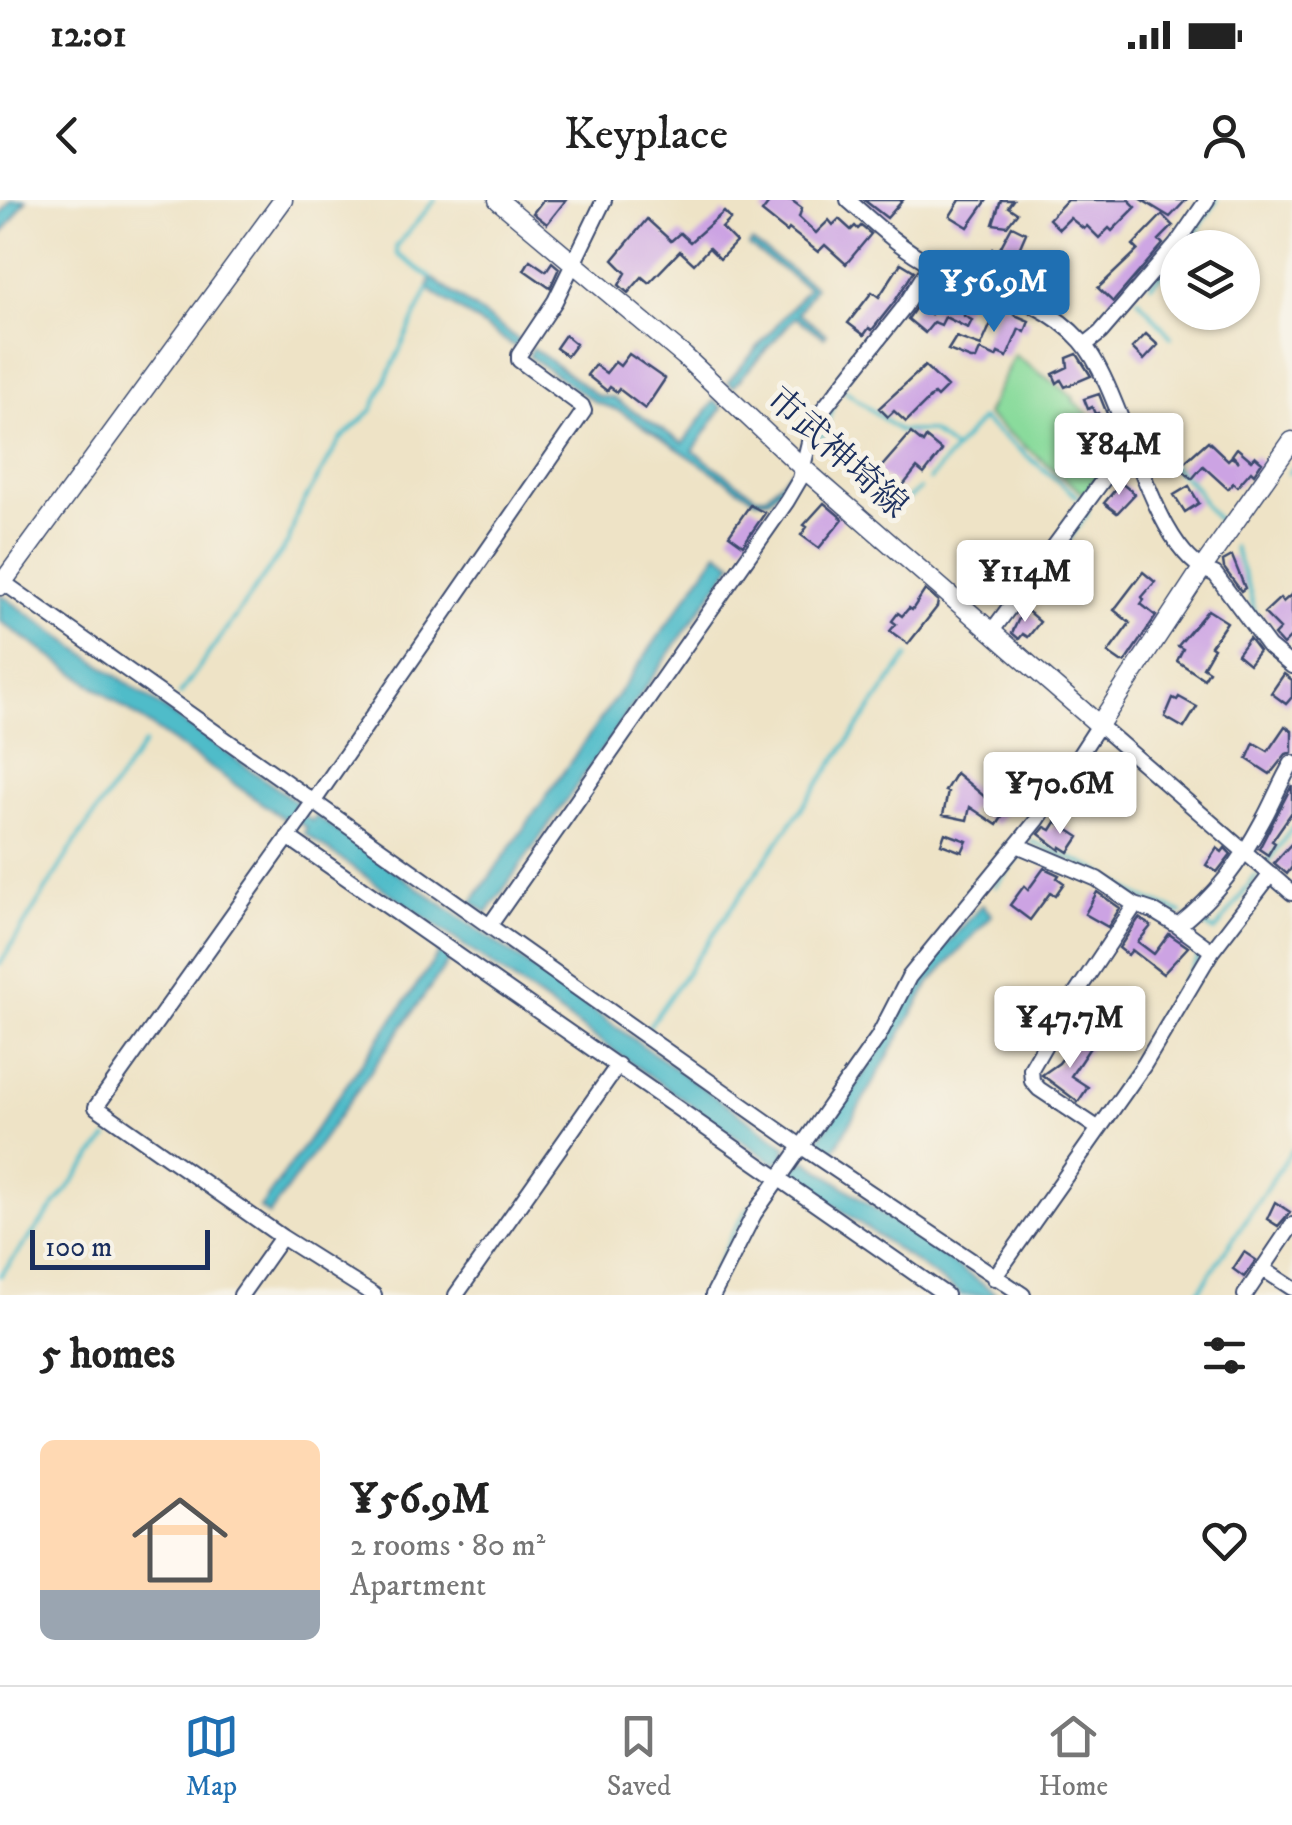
<!DOCTYPE html>
<meta charset="utf-8">
<style>
body{margin:0;font-family:"IM FELL DW Pica","Noto Serif JP",serif;background:#f6f6f6;color:#222;height:100vh;display:flex;flex-direction:column;font-size:38px;white-space:nowrap}
*{box-sizing:border-box;margin:0}
p{font-size:32px;color:#767676}
.icon{flex:none;width:55px;height:55px;fill:none;stroke:currentColor;stroke-width:2;stroke-linecap:round;stroke-linejoin:round}
.map{position:relative;height:1095px;overflow:hidden}
.panel{display:flex;flex-direction:column;background:#fff;flex:1}
.panel>*{flex:none}
.buttons{position:absolute;left:1160px;top:30px;display:grid;gap:20px}
.buttons a{display:grid;place-items:center;width:100px;height:100px;border-radius:50%;background:#fff;box-shadow:0 2px 8px #0004;font-size:50px}
.scale{position:absolute;left:30px;bottom:25px;width:180px;box-sizing:border-box;padding-left:10px;border:5px solid #1b2f5e;border-top:0;font-size:28px;line-height:35px;white-space:nowrap;color:#1b2f5e;-webkit-text-stroke:8px #f7f3e8;paint-order:stroke}
.price{position:absolute;translate:-50% -85px;padding:0 22px;border-radius:10px;background:#fff;color:#222;font-size:32px;line-height:65px;filter:drop-shadow(0 2px 5px #0008)}
.price::after{content:'';position:absolute;left:50%;top:60px;width:30px;height:22px;margin-left:-15px;background:inherit;clip-path:polygon(0 0,100% 0,50% 100%)}
.price.selected{background:#1f6fb2;color:#fff}
ul{padding:0;list-style:none}
li{display:flex;align-items:center;gap:30px;height:250px;padding:0 40px}
li span{display:grid;place-items:center;flex:none;width:280px;height:200px;border-radius:15px;color:#555}
li>.icon{margin-inline-start:auto}
span .icon{width:120px;height:120px;fill:#fffc;stroke-width:1}
li b{font-size:42px}
h2{display:flex;justify-content:space-between;align-items:center;height:120px;padding:0 40px;font-size:42px}
.status{display:flex;justify-content:space-between;align-items:center;height:70px;padding:0 50px;background:#fff;direction:ltr}
.status svg{height:28px;fill:currentColor}
header{display:flex;justify-content:space-between;align-items:center;height:130px;padding:0 40px;background:#fff;font-size:45px;font-weight:600}
.tabs{display:flex;justify-content:space-around;align-items:center;height:140px;border-top:2px solid #e0e0e0;background:#fff;font-size:28px;color:#767676}
.tabs a{display:grid;justify-items:center;gap:5px}
.tabs .selected{color:#1f6fb2}
.map>svg:first-child{display:block}
.green{fill:#8adb9c;stroke:#52857d;stroke-width:2.5}
.water{fill:#4fbcc9;stroke:#357694;stroke-width:2.5}
.lines{fill:none;stroke-linecap:round;stroke-linejoin:round}
.stream{stroke:#4fbcc9;stroke-width:4}
.building{fill:#cca3e3}
.minor-casing{stroke:#3b4a6e;stroke-width:18}
.major-casing{stroke:#3b4a6e;stroke-width:21}
.minor{stroke:#fff;stroke-width:14}
.major{stroke:#fff;stroke-width:18}
.labels{text-anchor:middle;stroke-width:10;stroke-linejoin:round;paint-order:stroke}
.street-label{font-size:35px;fill:#1b2f5e;stroke:#f7f3e8}
</style>
<div class="status"><b>12:01</b><svg viewBox="0 0 49 12"><path d="M0 12V9h3v3zM5 12V6h3v6zM10 12V3h3v9zM15 12V0h3v12zM26 1h20v11H26zM47 4h2v5h-2z"/></svg></div>
<header><svg class="icon" aria-label="back" viewBox="0 0 24 24"><path d="M15 5l-7 7 7 7"/></svg>Keyplace<svg class="icon" aria-label="person" viewBox="0 0 24 24"><circle cx="12" cy="8" r="4"/><path d="M4 21q1-7 8-7t8 7"/></svg></header>
<div class="map">
<svg width="1292" height="1095" viewBox="0 0 1292 1095">
<rect width="100%" height="100%" fill="#f7f3e8"/>
<filter id="ink" filterUnits="userSpaceOnUse"><feTurbulence type="fractalNoise" baseFrequency=".01" numOctaves="2"/><feDisplacementMap in="SourceGraphic" scale="20" xChannelSelector="R" yChannelSelector="G"/><feConvolveMatrix kernelMatrix="1 2 1 2 8 2 1 2 1" color-interpolation-filters="sRGB"/></filter>
<filter id="wash" filterUnits="userSpaceOnUse"><feTurbulence type="fractalNoise" baseFrequency=".0048" numOctaves="4" result="noise"/><feDisplacementMap in="SourceGraphic" scale="40" xChannelSelector="R" yChannelSelector="G"/><feGaussianBlur stdDeviation="2.25" result="paint"/><feColorMatrix in="noise" values="0 0 0 0 0 0 0 0 0 0 0 0 0 0 0 0 0 1.4 0 .05"/><feComposite in="paint" operator="in"/></filter>
<g filter="url(#wash)">
<rect width="100%" height="100%" fill="#eee3c6"/>
<!-- green -->
<path class="green" d="M1014,155L1074,197L1073,201L1103,227L1115,252L1084,294L986,215Z"/>
<!-- water -->
<path class="water" d="M11,0H26L0,37V16Z
M752,42L815,87L798,113L826,134L824,137L795,117L733,187L728,182L808,88L749,46Z
M430,77L519,140L515,147L428,89Z
M533,148L598,196L613,198L683,243L714,201L722,208L693,251L756,296H766L791,271L793,275L769,299L756,300L620,211L595,202L529,156Z
M718,352L733,363L487,713L472,702Z
M0,394L298,603L295,609L312,621L316,616L787,947L784,952L802,964L806,960L998,1095H962L794,977L797,972L779,960L775,964L304,633L307,628L289,616L286,620L0,421Z
M982,705L992,715L930,783L832,954L816,943L885,842L921,773Z
M440,752L450,759L269,1015L260,1008Z"/>
<g class="lines">
<!-- stream -->
<path class="stream" d="M867,8L908,42L949,65
M1186,48L1217,0
M430,77L397,54L396,47L435,0
M1151,85L1178,57
M1005,86C1037,96 1068,110 1088,138
M1138,99L1171,137
M845,190L899,231H930L954,249
M1130,223L1134,231L1197,289L1204,304L1223,326
M820,242L834,205
M815,244L820,242L899,306L920,289
M1289,273L1292,268
M929,280L981,219L1078,297
M1234,347L1250,392L1256,418
M1031,394L1088,312
M180,494L289,341L297,314L340,240L372,210L428,89
M1032,642L1095,669L1135,694L1181,713
M1268,662L1292,628
M995,686L1020,655
M1197,720L1215,731L1256,676
M0,764L78,638L144,544
M649,826L908,456
M1116,890L1202,752
M759,995L770,980
M0,1076L107,938
M703,1095L735,1029L750,1007
M1196,1095L1292,950"/>
</g>
<g id="blocks">
<!-- building -->
<path class="building" d="M543,0H566L547,24L533,13Z
M771,0H791L802,8L799,17L816,33L829,20L833,25L839,19L851,30L855,26L858,29L861,26L871,34L846,64L825,45L818,52L789,29L787,32L762,12Z
M864,0H903L887,18Z
M960,0H987L968,27L950,16Z
M1001,0H1013L1008,7L1017,13L1007,26L993,24Z
M1067,0H1129L1136,7L1112,31L1109,28L1099,38L1087,26L1084,29L1070,18L1059,29L1049,19Z
M1142,0H1186L1170,17Z
M724,12L731,19L722,28L736,42L720,59L709,48L694,64L680,51L649,83L642,77L628,93L619,85L626,73L613,60L647,19L671,41L680,33L690,42Z
M1162,15L1173,26L1159,40L1163,44L1113,102L1098,88L1138,50L1133,45Z
M1012,26L1026,33L1013,63L1009,66L1001,62L994,77L982,73L993,49L998,52Z
M530,60L546,71L552,62L559,68L550,88L524,70Z
M901,63L914,71L895,101L872,130L869,128L864,135L848,123L872,92L879,97Z
M955,91L970,98L964,111V116L972,120L968,128L945,117L941,125L934,122L925,133L908,119L919,103L931,114L933,111L923,106L927,99L944,106Z
M1000,103L1017,110L1015,115L1029,121L1025,132L1019,129L1007,157L998,153L996,157L980,150L976,159H971L948,150L956,137L981,146Z
M1146,134L1158,145L1144,160L1132,148Z
M565,135L576,144L567,156L556,148Z
M629,154L665,179L645,209L619,189L617,192L610,187L607,191L587,175L595,165L606,173L615,162L620,166Z
M1077,154L1091,176L1065,187L1061,180L1057,183L1053,174L1068,167L1067,158Z
M925,166L947,187L937,197L934,194L906,222L894,211L888,217L879,208Z
M1099,194L1118,241L1113,246L1098,213L1095,214L1092,207L1088,209L1084,199Z
M911,233L923,243L926,238L942,251L924,274L917,268L901,288L877,272Z
M1208,241L1228,260L1231,257L1239,262L1232,255L1237,248L1251,260L1255,256L1262,262L1254,274L1251,271L1237,287L1233,283L1228,289L1203,266L1192,279L1179,267Z
M1121,283L1135,294L1117,313L1104,303Z
M1189,286L1199,303L1185,312L1174,295Z
M824,303L843,319L819,348L801,335L807,327L804,325Z
M750,305L765,313L743,345L729,335Z
M1232,356L1245,388L1241,391L1224,368L1223,361Z
M1143,372L1155,382L1142,397L1144,400L1141,404L1156,416L1125,462H1121L1108,453L1130,423L1114,410Z
M925,390L938,401L937,407L908,444L890,431L896,424L892,421L898,413L902,416L909,408L912,410Z
M1292,394V436L1283,445L1274,435L1280,429L1264,413L1280,398L1283,402Z
M1024,408L1040,422L1028,437L1023,434L1019,439L1012,433Z
M1208,410L1227,422L1211,446L1214,448L1203,467L1209,471L1204,479L1177,461L1183,449L1178,446Z
M1249,438L1259,451L1249,464L1237,454Z
M1284,474L1292,480V497L1286,504L1271,493Z
M1179,497L1197,507L1184,528L1165,517L1173,498L1177,500Z
M1285,526L1292,531V552L1286,554L1270,574L1247,559L1254,543L1268,551Z
M956,573L985,597L988,594L1008,608L997,625L970,607L967,620L943,615L948,592L945,591Z
M1292,585V612L1272,641L1275,643L1268,655L1259,649Z
M1056,622L1079,637L1069,652L1061,647L1060,650L1039,634L1045,627L1051,630Z
M945,633L967,641L962,652L941,644Z
M1292,643V667L1287,674L1274,663Z
M1217,648L1222,652L1225,648L1231,654L1217,672L1206,665Z
M1044,668L1059,675L1057,678L1064,683L1055,696L1050,693L1030,720L1010,705L1024,686L1028,690Z
M1097,692L1120,708L1108,727L1085,714Z
M1139,718L1151,726L1138,742L1154,754L1169,734L1188,747L1163,774L1132,750L1128,755L1119,748Z
M1079,837L1091,846L1071,876L1088,887L1078,902L1042,875L1059,863Z
M1275,1002L1290,1012L1278,1026L1267,1019Z
M1244,1052L1256,1060L1244,1077L1233,1069Z"/>
</g>
</g>
<g filter="url(#ink)">
<use href="#blocks" fill-opacity="0" stroke="#3b4a6e" stroke-width="2.5"/>
<g class="lines">
<!-- minor casing -->
<g class="minor-casing">
<path id="minor" d="M848,0C874,23 901,49 933,65C984,89 1042,97 1081,141C1126,191 1151,357 1215,374L1269,447L1292,466
M1085,145L1100,133L1176,45L1207,0
M0,380L802,947L1023,1095
M992,431L1131,242
M288,637L946,1095
M1017,645L1097,679L1135,705L1153,711L1178,726L1212,751
M490,725L787,301L800,279L810,238L820,213L904,107L931,64
M1178,726C1217,694 1239,665 1263,620C1273,602 1281,581 1292,563
M1099,929L1039,889L1032,881L1031,869L1065,810L1135,705
M1263,1069L1292,1088
M994,1078L1144,865L1212,751L1271,674
M241,1095L282,1037
M374,1095L282,1037L96,907L314,601L584,211L582,206L519,160V155L555,101L604,0
M456,1095L618,865
M713,1095L754,1014L878,837L909,777L1038,619L1099,525L1292,693
M1245,1095L1292,1025"/>
</g>
<!-- major casing -->
<g class="major-casing">
<path id="major" d="M498,0L684,156L803,268L1099,525L1201,370L1292,241
M0,386L283,0"/>
</g>
<!-- minor -->
<use href="#minor" class="minor"/>
<!-- major -->
<use href="#major" class="major"/>
</g>
</g>
<g class="labels">
<!-- street labels -->
<g class="street-label">
<text transform="translate(838 252) rotate(42)" y="12">市武神埼線</text>
</g>
</g>
</svg>
<div class="buttons">
<a><svg class="icon" aria-label="layers" viewBox="0 0 24 24"><path d="M12 4l9 5-9 5-9-5zM3 14l9 5 9-5"/></svg></a>
</div>
<div class="scale">100 m</div>
<b class="price selected" style="left:994px;top:135px">¥56.9M</b>
<b class="price" style="left:1119px;top:298px">¥84M</b>
<b class="price" style="left:1025px;top:425px">¥114M</b>
<b class="price" style="left:1060px;top:637px">¥70.6M</b>
<b class="price" style="left:1070px;top:871px">¥47.7M</b>
</div>
<section class="panel">
<h2>5 homes<svg class="icon" aria-label="filters" viewBox="0 0 24 24"><path d="M4 7h16M4 17h16"/><circle cx="9" cy="7" r="2"/><circle cx="15" cy="17" r="2"/></svg></h2>
<ul>
<li><span style="background:linear-gradient(#ffd9b3 75%,#9aa5b1 0)"><svg class="icon" aria-label="home" viewBox="0 0 24 24"><path d="M3 11l9-7 9 7M6 9v11h12V9"/></svg></span><div><b>¥56.9M</b><p>2 rooms · 80 m²</p><p>Apartment</p></div><svg class="icon" aria-label="heart" viewBox="0 0 24 24"><path d="M12 20l-8-8c-3-5 5-10 8-4 3-6 11-1 8 4z"/></svg></li>
</ul>
</section>
<nav class="tabs">
<a class="selected"><svg class="icon" aria-label="map" viewBox="0 0 24 24"><path d="M3 6l6-2 6 2 6-2v14l-6 2-6-2-6 2zM9 4v14M15 6v14"/></svg>Map</a>
<a><svg class="icon" aria-label="saved" viewBox="0 0 24 24"><path d="M7 4h10v16l-5-4-5 4z"/></svg>Saved</a>
<a><svg class="icon" aria-label="home" viewBox="0 0 24 24"><path d="M3 11l9-7 9 7M6 9v11h12V9"/></svg>Home</a>
</nav>
